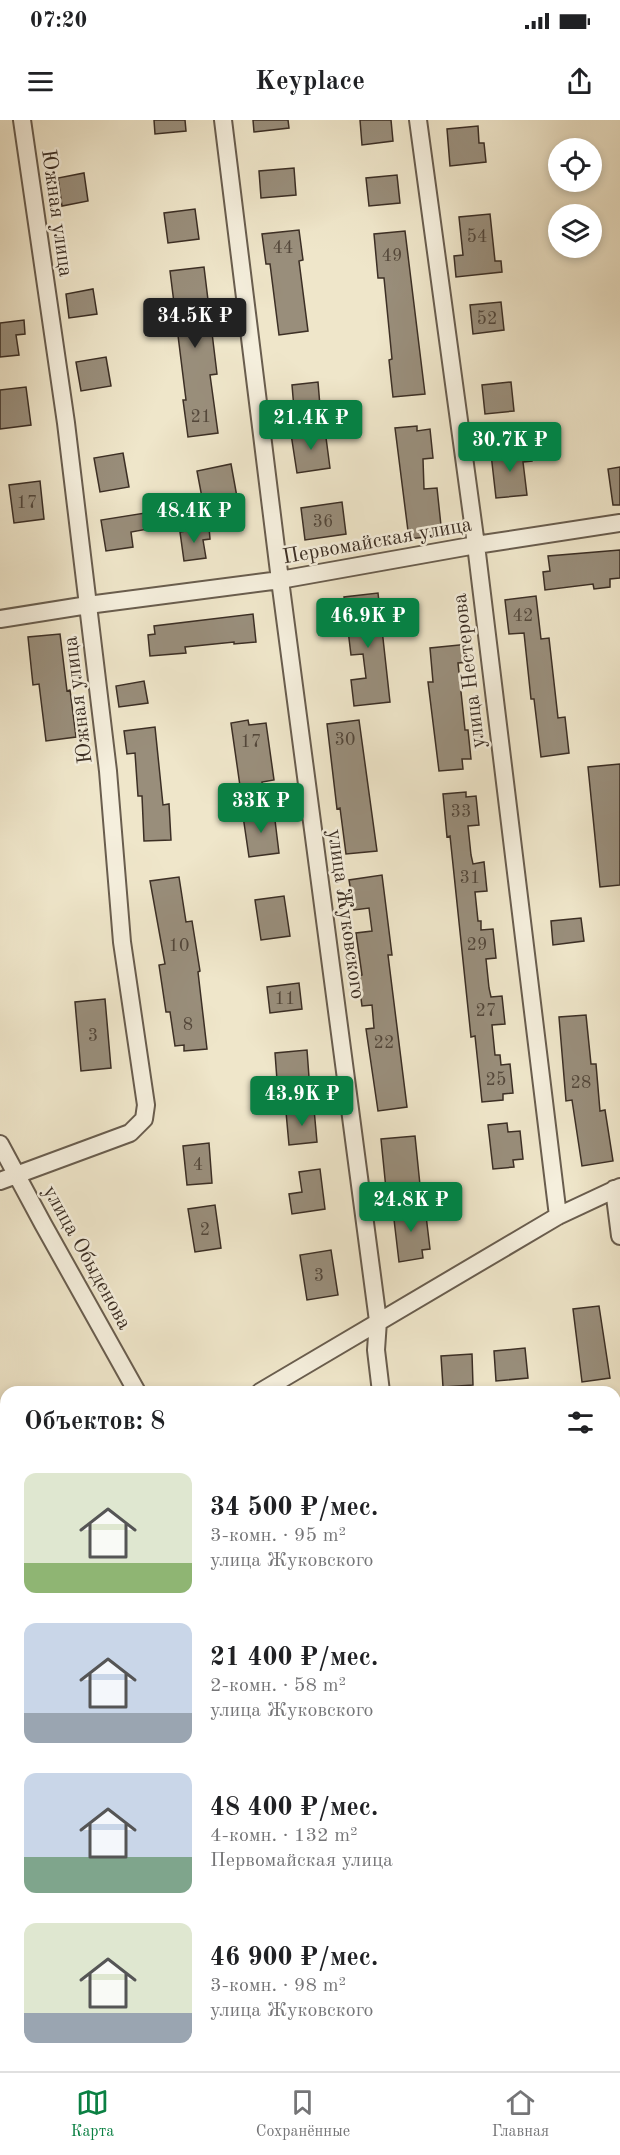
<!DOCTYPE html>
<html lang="ru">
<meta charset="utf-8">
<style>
body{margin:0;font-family:"Old Standard TT",serif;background:#f2f2f2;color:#202124;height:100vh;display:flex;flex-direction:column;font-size:22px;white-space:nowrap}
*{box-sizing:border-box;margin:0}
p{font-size:20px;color:#757577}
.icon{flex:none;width:33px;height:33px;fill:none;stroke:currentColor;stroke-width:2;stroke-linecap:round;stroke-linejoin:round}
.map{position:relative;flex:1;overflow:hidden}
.sheet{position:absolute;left:0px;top:1266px;width:621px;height:686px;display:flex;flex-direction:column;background:#fff;border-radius:18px 18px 0 0;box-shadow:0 3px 9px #0003}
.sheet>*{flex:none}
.buttons{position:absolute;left:548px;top:18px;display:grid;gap:12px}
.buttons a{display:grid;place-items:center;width:54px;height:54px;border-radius:50%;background:#fff;box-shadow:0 3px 9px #0003;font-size:30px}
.price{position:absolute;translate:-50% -51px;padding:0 14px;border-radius:6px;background:#0b8043;color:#fff;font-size:20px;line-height:39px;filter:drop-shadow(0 2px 3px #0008)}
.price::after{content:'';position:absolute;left:50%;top:36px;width:18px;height:14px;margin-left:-9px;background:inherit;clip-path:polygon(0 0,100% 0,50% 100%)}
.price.on{background:#222;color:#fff}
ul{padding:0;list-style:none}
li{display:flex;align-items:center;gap:18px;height:150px;padding:0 24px}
li span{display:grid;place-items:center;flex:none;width:168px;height:120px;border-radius:12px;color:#555}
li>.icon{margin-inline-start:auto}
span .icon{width:72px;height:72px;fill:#fffc;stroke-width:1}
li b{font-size:26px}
h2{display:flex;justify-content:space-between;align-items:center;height:72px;padding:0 24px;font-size:26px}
.status{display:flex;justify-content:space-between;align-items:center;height:42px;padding:0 30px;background:#fff;direction:ltr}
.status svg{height:16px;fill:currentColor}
header{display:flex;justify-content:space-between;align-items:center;height:78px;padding:0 24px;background:#fff;font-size:27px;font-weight:700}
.tabs{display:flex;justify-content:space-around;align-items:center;height:84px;border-top:2px solid #e0e0e0;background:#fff;font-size:16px;color:#757577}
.tabs a{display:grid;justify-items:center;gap:3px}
.tabs .on{color:#0b8043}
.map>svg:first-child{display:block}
.building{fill:#998e7b;stroke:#3c2f25;stroke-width:1.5}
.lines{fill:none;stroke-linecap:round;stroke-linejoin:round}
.minor-casing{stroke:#695d4e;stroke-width:20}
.minor{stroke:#f5efdd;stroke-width:16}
.labels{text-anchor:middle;stroke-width:5;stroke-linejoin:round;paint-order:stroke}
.number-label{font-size:18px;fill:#53473a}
.street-label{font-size:21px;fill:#3c2f25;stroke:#f5efdd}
</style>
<div class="status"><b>07:20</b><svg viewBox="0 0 49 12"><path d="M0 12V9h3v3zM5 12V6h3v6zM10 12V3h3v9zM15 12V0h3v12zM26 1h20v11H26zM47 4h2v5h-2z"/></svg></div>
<header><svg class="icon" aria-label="menu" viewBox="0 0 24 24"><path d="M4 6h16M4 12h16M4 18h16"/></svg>Keyplace<svg class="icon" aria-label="share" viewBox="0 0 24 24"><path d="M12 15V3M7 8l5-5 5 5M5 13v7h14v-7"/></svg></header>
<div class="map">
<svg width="620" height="1951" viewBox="0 0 620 1951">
<rect width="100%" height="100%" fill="#efe6ca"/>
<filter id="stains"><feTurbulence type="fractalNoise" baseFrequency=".00333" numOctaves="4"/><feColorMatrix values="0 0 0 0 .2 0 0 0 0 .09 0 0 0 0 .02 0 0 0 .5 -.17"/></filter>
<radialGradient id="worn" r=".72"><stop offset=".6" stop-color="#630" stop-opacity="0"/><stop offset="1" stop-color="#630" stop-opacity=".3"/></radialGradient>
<!-- building -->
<path class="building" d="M154,0H185L186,11L155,14Z
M253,0H288L289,8L254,12Z
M360,0H391L393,21L362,25Z
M478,6L479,23H484L486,42L450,46L447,9Z
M294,48L296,75L261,78L259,51Z
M84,53L88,81L62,86L58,58Z
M397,55L400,83L369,86L366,58Z
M195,89L199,119L168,123L164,93Z
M490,94L495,141H501L502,152L456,157L454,136L463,135L459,97Z
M299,110L303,140L299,141L308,211L279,215L270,144H266L262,114Z
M405,111L425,274L393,277L389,240L392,239L384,158H378L374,114Z
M204,147L217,254L210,255L218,313L188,317L183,280H186L170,151Z
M93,169L97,194L69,198L66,174Z
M501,182L504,210L473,214L470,185Z
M24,200L25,214L16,215L19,235L0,237V203Z
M106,237L111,266L81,271L76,242Z
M318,262L320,286L294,289L292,265Z
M511,262L514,291L485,294L482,265Z
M26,267L31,305L0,309V270Z
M417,306V311L430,309L433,338L423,339L424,369L437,368L442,415L409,419L395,308Z
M325,310L330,348L297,353L291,314Z
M531,329L532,341L523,342L527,375L496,378L491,334Z
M123,333L129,367L100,372L94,338Z
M231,344L237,377L203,383L197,351Z
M620,347V385H613L608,349Z
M40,361L44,399L14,403L9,365Z
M342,382L346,414L305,420L301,388Z
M145,393L148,409L131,412L133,427L106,431L101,400Z
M209,407L210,419L203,420L206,438L184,441L180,412Z
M620,430V458L610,459V467L594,469L593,464L545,470L543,452L550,451L548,436Z
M378,473L390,582L354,586L351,560L366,558L363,534L351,535L344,477Z
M536,476L541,519L549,518L558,598L565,597L569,633L541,637L534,579H531L524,513L509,514L505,480Z
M253,494L256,522L234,524V522L185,527L186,533L150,536L148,515L155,514L154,506Z
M60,514L67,571L70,570L76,617L46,621L39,564L33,565L28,517Z
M469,524L471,542L458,543L465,610H468L471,639H462L463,649L439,651L428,562H433L430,528Z
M144,561L148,583L119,587L116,566Z
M248,600L249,605L266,603L274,660L262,662L263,670L241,673L231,603Z
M359,600L377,731L346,734L340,688L337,689L327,604Z
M155,607L163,685L169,684L171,720L144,721L142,676H138L135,633L127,634L124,611Z
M620,644V765L600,767L588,647Z
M466,672V677L476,676L479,705L468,706L471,735L473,744L484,742L487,771L475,772L478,801H481V810L493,809L496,838L486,839L489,868L491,877L502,876L505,904L492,905L495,935H500L501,945L510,944L513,973L503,974V980L482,982L475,916L471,917L450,716L447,717L443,674Z
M274,692L279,733L249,737L243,696Z
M382,755L392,835H388L407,987L378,991L366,909L374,908L372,885L362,886L358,856L362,855L356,813L372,811L369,788L354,790L349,760Z
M179,757L186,802L192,801L200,851L198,852L207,929L184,931V925L175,926L170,892H166L159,845L165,844L150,761Z
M284,776L290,816L261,820L255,780Z
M581,798L584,821L553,825L551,801Z
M299,863L302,889L270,893L267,867Z
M105,879L111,948L81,951L75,882Z
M586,895L591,944H596L600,991L605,990L613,1041L582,1046L572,980L566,981L559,897Z
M307,930L309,957L277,960L275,933Z
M314,989L317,1022L289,1025L286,992Z
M507,1003L508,1012L520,1011L523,1039L513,1040L514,1047L493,1049L488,1005Z
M415,1016L420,1065L386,1069L381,1019Z
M209,1023L212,1063L187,1065L183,1026Z
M320,1049L325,1089L292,1094L289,1074L302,1072L299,1052Z
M215,1085L221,1128L195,1132L188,1089Z
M425,1087L430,1129L422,1130L423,1138L399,1142L393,1091Z
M331,1130L338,1175L307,1180L300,1135Z
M599,1186L610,1258L582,1262L573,1189Z
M525,1228L528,1258L496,1261L494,1231Z
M472,1234L473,1265L443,1267L441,1236Z"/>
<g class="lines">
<!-- minor casing -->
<g class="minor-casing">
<path id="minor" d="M223,0L280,460L378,1201L376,1230L381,1272
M418,0L476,425L558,1096
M0,499L88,485L280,460L476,425L620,403
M0,1024L43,1104L137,1272
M0,1061L130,1013L144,999L146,985L122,822L108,651L66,303L22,0
M614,1069L620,1116
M260,1272L558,1096L620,1067
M0,1466L6,1462
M0,1674L6,1670
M615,1877L620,1882
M0,1885L6,1882
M274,1951L284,1946"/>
</g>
<!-- minor -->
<use href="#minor" class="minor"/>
</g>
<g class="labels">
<!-- number labels -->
<g class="number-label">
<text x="477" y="122">54</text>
<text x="283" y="133">44</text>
<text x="392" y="141">49</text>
<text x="487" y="204">52</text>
<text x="201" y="302">21</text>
<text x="27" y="388">17</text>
<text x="323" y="407">36</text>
<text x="523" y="501">42</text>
<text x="345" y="625">30</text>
<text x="251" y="627">17</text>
<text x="461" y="697">33</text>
<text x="470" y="763">31</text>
<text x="477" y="830">29</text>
<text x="179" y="831">10</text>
<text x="285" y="884">11</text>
<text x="486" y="896">27</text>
<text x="188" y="910">8</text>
<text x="93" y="921">3</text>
<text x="384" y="928">22</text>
<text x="496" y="965">25</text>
<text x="581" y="968">28</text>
<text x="198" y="1050">4</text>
<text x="205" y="1115">2</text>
<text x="319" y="1161">3</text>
</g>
<!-- street labels -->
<g class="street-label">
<text transform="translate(58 93) rotate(82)" y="7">Южная улица</text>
<text transform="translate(377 420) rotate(-10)" y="7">Первомайская улица</text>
<text transform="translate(468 551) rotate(-97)" y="7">улица Нестерова</text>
<text transform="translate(77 580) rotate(-97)" y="7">Южная улица</text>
<text transform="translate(347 794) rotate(82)" y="7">улица Жуковского</text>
<text transform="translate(88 1137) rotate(61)" y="7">улица Обыденова</text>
</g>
</g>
<rect width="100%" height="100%" filter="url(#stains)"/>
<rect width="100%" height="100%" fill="url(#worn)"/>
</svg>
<div class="buttons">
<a><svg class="icon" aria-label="locate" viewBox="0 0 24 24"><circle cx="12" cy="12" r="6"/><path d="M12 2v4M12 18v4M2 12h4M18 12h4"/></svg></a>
<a><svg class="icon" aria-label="layers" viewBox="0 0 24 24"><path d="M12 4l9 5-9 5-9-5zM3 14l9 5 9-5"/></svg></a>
</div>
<b class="price on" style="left:195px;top:229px">34.5K ₽</b>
<b class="price" style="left:311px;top:331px">21.4K ₽</b>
<b class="price" style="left:510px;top:353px">30.7K ₽</b>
<b class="price" style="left:194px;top:424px">48.4K ₽</b>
<b class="price" style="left:368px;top:529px">46.9K ₽</b>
<b class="price" style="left:261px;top:714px">33K ₽</b>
<b class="price" style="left:302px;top:1007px">43.9K ₽</b>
<b class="price" style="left:411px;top:1113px">24.8K ₽</b>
<section class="sheet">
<h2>Объектов: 8<svg class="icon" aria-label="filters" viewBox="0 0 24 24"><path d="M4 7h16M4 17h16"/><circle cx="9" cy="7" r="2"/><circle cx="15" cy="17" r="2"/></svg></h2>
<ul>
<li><span style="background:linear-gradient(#dfe7d0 75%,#8fb573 0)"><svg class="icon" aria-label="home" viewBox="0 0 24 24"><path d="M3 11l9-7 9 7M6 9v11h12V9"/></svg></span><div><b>34 500 ₽/мес.</b><p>3-комн. · 95 m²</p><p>улица Жуковского</p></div></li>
<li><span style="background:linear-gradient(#c9d6e8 75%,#9aa5b1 0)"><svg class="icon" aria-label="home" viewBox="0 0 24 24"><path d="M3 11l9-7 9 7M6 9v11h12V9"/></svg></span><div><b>21 400 ₽/мес.</b><p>2-комн. · 58 m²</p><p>улица Жуковского</p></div></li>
<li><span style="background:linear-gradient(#c9d6e8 70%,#7fa58c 0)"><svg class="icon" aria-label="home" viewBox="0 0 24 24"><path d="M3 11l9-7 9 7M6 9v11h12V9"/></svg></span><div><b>48 400 ₽/мес.</b><p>4-комн. · 132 m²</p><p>Первомайская улица</p></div></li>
<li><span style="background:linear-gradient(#dfe7d0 75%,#9aa5b1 0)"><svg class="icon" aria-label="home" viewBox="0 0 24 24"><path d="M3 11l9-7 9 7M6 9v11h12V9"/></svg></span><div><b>46 900 ₽/мес.</b><p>3-комн. · 98 m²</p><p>улица Жуковского</p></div></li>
</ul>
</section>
</div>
<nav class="tabs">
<a class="on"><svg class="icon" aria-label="map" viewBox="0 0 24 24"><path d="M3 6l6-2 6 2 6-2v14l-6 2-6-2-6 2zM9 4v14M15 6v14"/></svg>Карта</a>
<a><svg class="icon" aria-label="saved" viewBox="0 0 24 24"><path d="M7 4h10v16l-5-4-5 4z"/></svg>Сохранённые</a>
<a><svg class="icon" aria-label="home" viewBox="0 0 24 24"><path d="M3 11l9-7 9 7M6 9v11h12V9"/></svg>Главная</a>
</nav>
